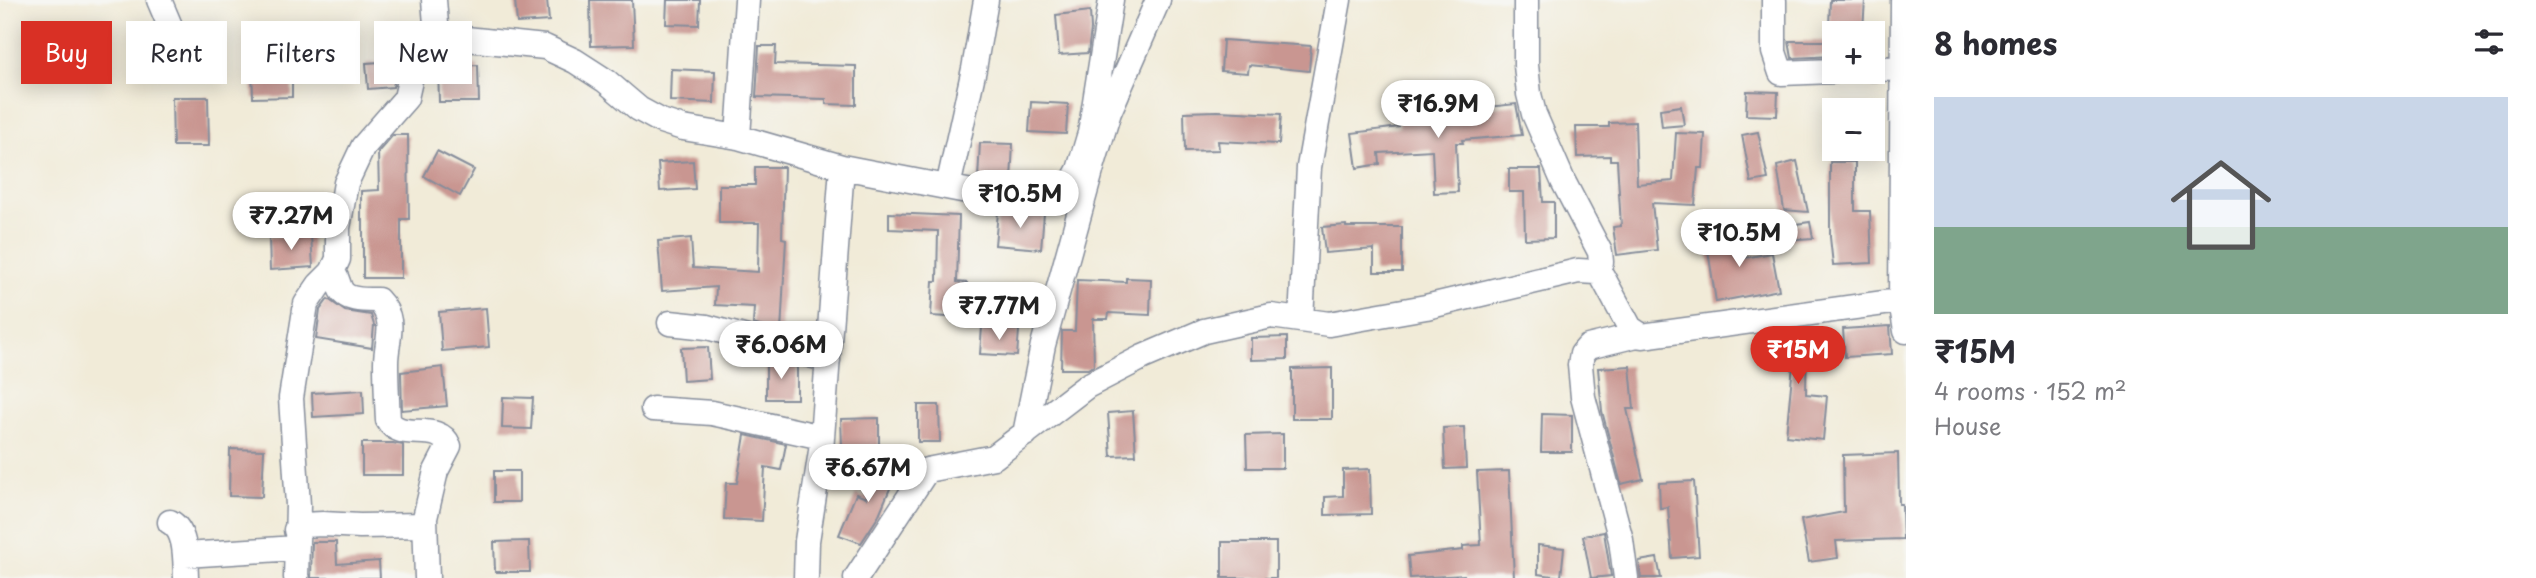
<!DOCTYPE html>
<meta charset="utf-8">
<style>
body{margin:0;font-family:"Playpen Sans",sans-serif;background:#f2f2f3;color:#2b2b33;height:100vh;display:flex;flex-direction:column;font-size:26px;white-space:nowrap}
*{box-sizing:border-box;margin:0}
p{font-size:23px;color:#7c7c81}
.icon{flex:none;width:38px;height:38px;fill:none;stroke:currentColor;stroke-width:2;stroke-linecap:round;stroke-linejoin:round}
.map{position:relative;flex:1;overflow:hidden}
.panel{display:flex;flex-direction:column;background:#fff;width:630px}
.panel>*{flex:none}
.banner{position:absolute;left:21px;top:21px;width:665px;height:63px;display:flex;gap:14px}
.controls{position:absolute;left:1822px;top:21px;display:grid;gap:14px}
.controls a{display:grid;place-items:center;width:63px;height:63px;border-radius:0px;background:#fff;box-shadow:0 4px 18px #0003;font-size:35px}
.price{position:absolute;translate:-50% -60px;padding:0 16px;border-radius:24px;background:#fff;color:#222;font-size:23px;line-height:46px;filter:drop-shadow(0 2px 4px #0008)}
.price::after{content:'';position:absolute;left:50%;top:42px;width:21px;height:16px;margin-left:-10px;background:inherit;clip-path:polygon(0 0,100% 0,50% 100%)}
.price.selected{background:#d93025;color:#fff}
ul{padding:0;list-style:none}
li{display:grid;align-content:center;gap:14px;height:371px;padding:0 28px}
li+li{border-top:2px solid #e1e1e2}
li span{display:grid;place-items:center;height:217px;border-radius:0px;color:#555}
li>.icon{margin-inline-start:auto}
span .icon{width:126px;height:126px;fill:#fffc;stroke-width:1}
li b{font-size:30px}
h2{display:flex;justify-content:space-between;align-items:center;height:84px;padding:0 28px;font-size:30px}
.pill{padding:0 24px;border-radius:0px;background:#fff;box-shadow:0 4px 18px #0003;font-size:24px;line-height:63px}
.pill.selected{background:#d93025;color:#fff}
main{display:flex;flex:1;min-height:0}
.map>svg:first-child{display:block}
.building{fill:#c99691}
.lines{fill:none;stroke-linecap:round;stroke-linejoin:round}
.minor-casing{stroke:#868d9b;stroke-width:27}
.minor{stroke:#fff;stroke-width:24}
</style>
<main>
<div class="map">
<svg width="1906" height="578" viewBox="0 0 1906 578">
<rect width="100%" height="100%" fill="#f6f6f2"/>
<filter id="ink" filterUnits="userSpaceOnUse"><feTurbulence type="fractalNoise" baseFrequency=".0143" numOctaves="2"/><feDisplacementMap in="SourceGraphic" scale="14" xChannelSelector="R" yChannelSelector="G"/><feConvolveMatrix kernelMatrix="1 2 1 2 8 2 1 2 1" color-interpolation-filters="sRGB"/></filter>
<filter id="wash" filterUnits="userSpaceOnUse"><feTurbulence type="fractalNoise" baseFrequency=".00686" numOctaves="4" result="noise"/><feDisplacementMap in="SourceGraphic" scale="28" xChannelSelector="R" yChannelSelector="G"/><feGaussianBlur stdDeviation="1.57" result="paint"/><feColorMatrix in="noise" values="0 0 0 0 0 0 0 0 0 0 0 0 0 0 0 0 0 1.4 0 .05"/><feComposite in="paint" operator="in"/></filter>
<g filter="url(#wash)">
<rect width="100%" height="100%" fill="#f1ebd8"/>
<g id="blocks">
<!-- building -->
<path class="building" d="M515,0H547L549,21L517,23Z
M590,0H632L634,45L591,46Z
M667,0H700L699,25L666,24Z
M1830,0H1865L1863,29L1829,27Z
M1090,11L1091,29L1088,53L1059,55L1056,15Z
M321,35L354,42L348,69L315,62Z
M1223,40L1311,46L1309,71L1249,65L1248,73L1221,71Z
M1789,41H1834V56L1792,58Z
M759,46H776L775,64L856,66V105L826,104V99L756,97Z
M396,61V73L393,87L368,89L366,63Z
M478,65L479,102H439L438,66Z
M292,66V97L253,98L252,67Z
M671,69L715,71L714,103L670,101Z
M1747,91L1778,92L1777,116L1746,115Z
M172,97H208L209,146H173Z
M1031,102L1068,104L1066,134L1029,132Z
M1516,104L1522,135L1462,140L1463,143H1456L1458,192L1434,193L1432,150L1379,153L1380,164L1357,168L1352,133L1399,127V121L1436,119V115L1488,110L1487,107Z
M1681,106L1684,125L1662,127L1660,109Z
M1218,111L1281,114L1279,144L1218,141L1219,150L1185,151L1184,112Z
M1635,122L1637,184L1673,181L1676,133L1705,134L1703,168H1698L1695,205L1652,203L1657,250L1617,255L1613,227L1621,226L1617,160H1610V156L1577,157L1576,127H1609V123Z
M1758,132L1768,179L1751,182L1742,135Z
M393,135H408L409,219H401V278H363V220H361V191L379,190L378,152Z
M980,143L1013,144L1011,180L978,178Z
M437,151L474,170L460,196L424,176Z
M693,161L695,189L660,191L658,163Z
M1797,161L1808,212L1784,210L1777,166Z
M1830,162H1855V211H1870L1872,263L1833,265L1830,237Z
M755,167H784L782,238L786,239L781,332L753,324L754,307L715,305L716,287L662,291L658,241L691,238L693,268L758,272L759,223H719V185H755Z
M1509,169H1541L1543,202H1554V238L1525,239L1524,192H1509Z
M998,212L1044,213L1041,249L995,245Z
M889,213L959,216L957,282L967,283L965,318L931,316L933,281H937L938,231L889,229Z
M1810,222L1813,238L1764,241L1762,229Z
M1346,225V227H1402V272H1374V249L1325,253L1322,227Z
M1740,232L1744,258L1772,253L1779,290L1716,302L1706,237Z
M311,235L313,267L270,270L269,237Z
M1126,278L1151,279L1150,315L1109,313L1108,319H1093L1094,366L1088,369H1061L1062,331H1075L1077,280L1126,282Z
M328,299L345,311L371,315L374,325L372,348L316,339L320,310Z
M486,308L489,347L442,351L439,312Z
M1890,326L1892,354L1845,357L1843,329Z
M982,327L1019,330L1017,356L980,354Z
M1764,335L1807,336L1806,394L1827,396L1823,440L1786,436L1793,365L1764,364Z
M1287,337V359L1251,360V338Z
M708,347L710,379L683,381L681,348Z
M766,363H782L797,367V399H766Z
M1630,366L1634,409H1627L1643,479L1621,484L1602,411L1598,368Z
M443,367L447,406L402,410L401,372Z
M1332,368V419H1292V369Z
M363,390L364,414L313,417L312,393Z
M503,397L533,398L531,429L502,428Z
M918,405H939L940,442H918Z
M1133,411L1136,455L1111,456L1108,413Z
M1542,414L1572,415V452H1541Z
M879,418V446H842L841,419Z
M1464,427L1466,468L1445,469L1443,428Z
M1283,434V468H1247L1246,435Z
M745,435L786,444L781,470L765,467L762,521L724,519L726,483H737Z
M362,443H393L403,445V475H362Z
M230,449L264,450L262,497L229,496Z
M1898,453L1899,504H1902L1903,539L1836,541L1838,558L1809,562L1801,520L1844,512L1843,455Z
M891,465V486L878,517L861,543L839,535L856,494L866,498V466Z
M1370,469L1371,514L1325,515V497L1343,496V470Z
M494,471H519V502H494Z
M1509,471L1514,578H1464V575L1410,578L1408,556L1463,550V546L1481,545L1477,472Z
M1694,481L1699,556L1672,558L1668,507L1660,508L1659,483Z
M1604,532L1611,576L1591,578L1583,536Z
M529,541L530,572H495L494,542Z
M312,542H336L337,564L379,561L380,578H311Z
M1222,542H1276V578H1222Z
M1538,545L1564,548L1561,577L1538,574Z
M1657,558L1661,578H1641L1639,561Z"/>
</g>
</g>
<g filter="url(#ink)">
<use href="#blocks" fill-opacity="0" stroke="#868d9b" stroke-width="2"/>
<g class="lines">
<!-- minor casing -->
<g class="minor-casing">
<path id="minor" d="M159,0L170,26
M434,0L437,36L545,47L575,61L606,81L639,109L661,121L683,128L738,137L842,167L998,197H1052L1068,190L1079,170L1090,133L1111,0
M1526,0V65L1529,94L1534,114L1563,181L1600,252L1601,262L1596,272
M1774,0V52L1781,73L1834,71
M1903,0L1901,301L1906,331
M1872,69L1903,68
M738,137L747,0
M948,187L974,69L986,0
M332,272C338,278 337,281 340,288C345,301 366,300 378,300C398,321 386,339 386,363C386,382 387,401 388,420C400,443 439,420 449,446L436,471L425,518L427,578
M1301,320L1309,167L1339,0
M670,323L707,327L828,360
M653,409L712,413L822,437
M1025,434L1043,345L1093,164L1109,112L1158,0
M170,522C187,531 185,560 186,578
M296,530L302,525L323,524L360,526L425,525
M185,555L296,548
M296,578L298,505L291,398L306,304L319,285L332,272L338,259V228L346,183L363,147L406,98L416,54L425,41L437,36
M806,578L807,541L821,451L842,167
M856,578L927,470L994,457L1087,386L1143,357L1204,331L1271,316L1329,324L1426,307L1578,271L1596,272L1602,276L1630,328L1642,336L1906,300
M1626,578L1621,540L1583,397L1580,365L1582,354L1588,347L1637,335"/>
</g>
<!-- minor -->
<use href="#minor" class="minor"/>
</g>
</g>
</svg>
<div class="controls">
<a>+</a>
<a>−</a>
</div>
<b class="price" style="left:1438px;top:140px">₹16.9M</b>
<b class="price" style="left:1020px;top:230px">₹10.5M</b>
<b class="price" style="left:291px;top:252px">₹7.27M</b>
<b class="price" style="left:1739px;top:269px">₹10.5M</b>
<b class="price" style="left:999px;top:342px">₹7.77M</b>
<b class="price" style="left:781px;top:381px">₹6.06M</b>
<b class="price selected" style="left:1798px;top:386px">₹15M</b>
<b class="price" style="left:868px;top:504px">₹6.67M</b>
<div class="banner">
<a class="pill selected">Buy</a>
<a class="pill">Rent</a>
<a class="pill">Filters</a>
<a class="pill">New</a>
</div>
</div>
<section class="panel">
<h2>8 homes<svg class="icon" aria-label="filters" viewBox="0 0 24 24"><path d="M4 7h16M4 17h16"/><circle cx="9" cy="7" r="2"/><circle cx="15" cy="17" r="2"/></svg></h2>
<ul>
<li><span style="background:linear-gradient(#c9d6e8 60%,#7fa58c 0)"><svg class="icon" aria-label="home" viewBox="0 0 24 24"><path d="M3 11l9-7 9 7M6 9v11h12V9"/></svg></span><div><b>₹15M</b><p>4 rooms · 152 m²</p><p>House</p></div></li>
</ul>
</section>
</main>
